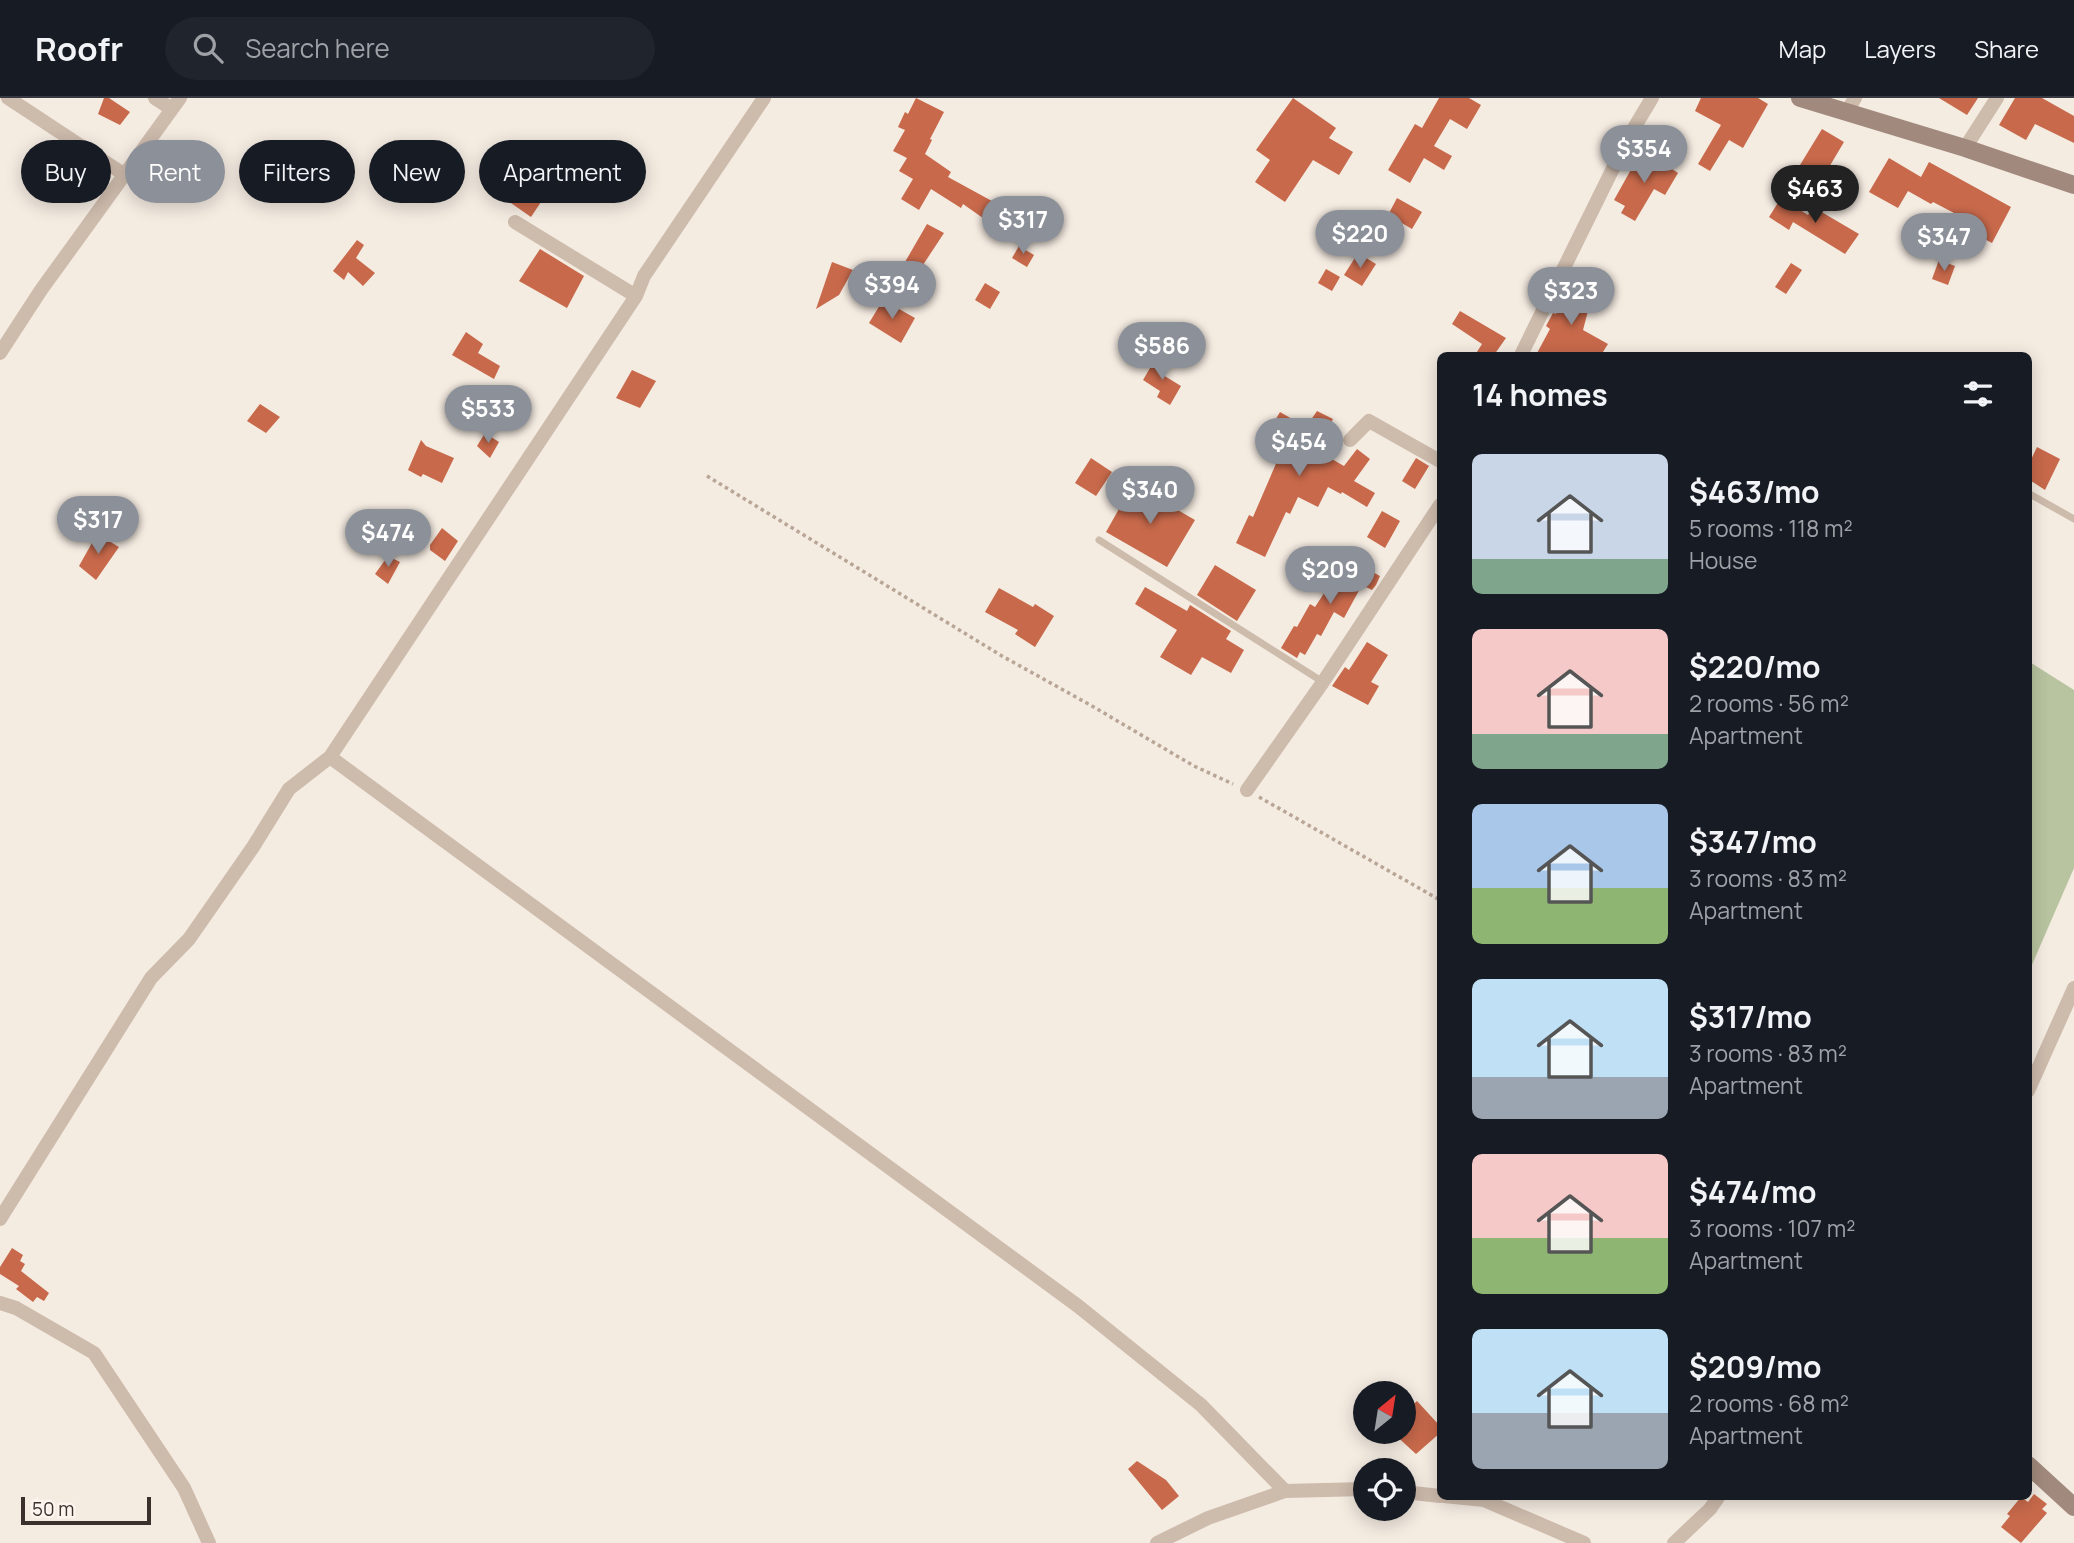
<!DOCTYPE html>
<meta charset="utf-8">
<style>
body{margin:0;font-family:Manrope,sans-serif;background:#20242c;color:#f1f3f6;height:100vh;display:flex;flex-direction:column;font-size:26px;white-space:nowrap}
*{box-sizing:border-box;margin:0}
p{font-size:23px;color:#9ea1a6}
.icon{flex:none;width:38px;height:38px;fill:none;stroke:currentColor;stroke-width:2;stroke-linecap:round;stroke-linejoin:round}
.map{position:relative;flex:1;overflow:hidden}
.details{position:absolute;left:1437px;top:254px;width:595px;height:1148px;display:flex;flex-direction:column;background:#171b24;border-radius:10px;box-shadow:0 4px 18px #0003}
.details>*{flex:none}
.hud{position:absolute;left:21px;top:42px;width:665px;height:63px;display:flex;gap:14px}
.needle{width:46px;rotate:30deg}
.buttons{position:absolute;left:1353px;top:1283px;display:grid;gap:14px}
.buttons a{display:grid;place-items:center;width:63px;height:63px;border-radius:50%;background:#171b24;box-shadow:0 4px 18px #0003;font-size:35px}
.scale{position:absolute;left:21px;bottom:18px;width:130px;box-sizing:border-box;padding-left:7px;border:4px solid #3b302b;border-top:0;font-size:19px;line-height:24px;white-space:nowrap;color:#3b302b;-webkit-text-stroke:5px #fbf5ee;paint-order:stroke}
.price{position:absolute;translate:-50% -60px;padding:0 16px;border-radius:24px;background:#8c9099;color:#fff;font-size:23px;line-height:46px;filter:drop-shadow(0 2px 4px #0008)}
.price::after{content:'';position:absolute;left:50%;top:42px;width:21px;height:16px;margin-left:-10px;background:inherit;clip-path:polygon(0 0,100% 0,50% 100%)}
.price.active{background:#222;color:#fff}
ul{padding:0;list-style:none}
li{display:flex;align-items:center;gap:21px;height:175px;padding:0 35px}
li span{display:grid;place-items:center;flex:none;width:196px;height:140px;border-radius:10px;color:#555}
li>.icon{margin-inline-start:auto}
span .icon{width:84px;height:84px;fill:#fffc;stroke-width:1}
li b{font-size:30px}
h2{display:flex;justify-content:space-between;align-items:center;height:84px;padding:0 35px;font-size:30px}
.chip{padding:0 24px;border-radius:32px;background:#171b24;box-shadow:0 4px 18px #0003;font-size:24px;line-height:63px}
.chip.active{background:#8c9099;color:#fff}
header{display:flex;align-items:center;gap:42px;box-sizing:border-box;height:98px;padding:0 35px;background:#171b24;border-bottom:2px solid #363941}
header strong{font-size:33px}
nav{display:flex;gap:38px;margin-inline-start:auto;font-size:24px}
.search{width:490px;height:63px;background:#20242c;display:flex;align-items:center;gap:18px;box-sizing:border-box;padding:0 24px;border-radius:38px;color:#9ea1a6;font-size:26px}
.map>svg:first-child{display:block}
.green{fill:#b8c4a0}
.building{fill:#c8694b}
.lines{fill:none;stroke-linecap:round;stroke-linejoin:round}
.path{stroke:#b9a596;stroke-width:3.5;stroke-dasharray:3.5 3.5;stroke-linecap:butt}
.lane{stroke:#cdbbac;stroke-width:7}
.street{stroke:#cdbbac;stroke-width:14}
.secondary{stroke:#a18a7d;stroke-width:18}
</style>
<header>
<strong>Roofr</strong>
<div class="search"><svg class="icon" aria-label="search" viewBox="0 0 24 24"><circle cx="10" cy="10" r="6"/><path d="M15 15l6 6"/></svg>Search here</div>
<nav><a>Map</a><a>Layers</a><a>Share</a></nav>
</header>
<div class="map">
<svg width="2074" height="1445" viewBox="0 0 2074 1445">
<rect width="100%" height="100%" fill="#f4ebe1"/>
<!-- green -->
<path class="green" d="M2028,563L2074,592V770L2028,876Z"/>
<!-- building -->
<path class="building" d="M104,0H109L130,14L120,27L98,16Z
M916,0L944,14L930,41L932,42L925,56L951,74L948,79L1001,108L990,125L963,106L961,110L931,91L919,112L901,101L913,81L899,73L907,60L893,53L905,32L898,29L905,14L908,16Z
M1293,0L1336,30L1329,40L1353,54L1339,77L1313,62L1285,104L1255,84L1270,62L1256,52Z
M1439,0H1469L1481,7L1467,31L1450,21L1434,48L1452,58L1444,72L1424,60L1410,85L1388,72L1415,26L1422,30Z
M1701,0H1758L1768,6L1743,50L1729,42L1710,73L1698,66L1721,27L1695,13Z
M1939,0H1978L1967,17Z
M2015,0H2042L2074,18V45L2035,26L2026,42L1999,27Z
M1822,31L1844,44L1822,81L1800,67Z
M1648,55L1678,75L1665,97L1654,91L1635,123L1621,115L1625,108L1614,102L1638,59L1643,63Z
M1889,60L1921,79L1929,64L2011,109L1992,145L1973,135L1977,127L1933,104L1931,106L1908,93L1898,110L1869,94Z
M530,71L553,86L531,119L508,103Z
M1397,100L1422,114L1412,131L1388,117Z
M1781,100L1808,117L1813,109L1859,136L1845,156L1793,124L1789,132L1769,119Z
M927,126L944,135L919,173L905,164Z
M357,142L364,147L356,160L375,175L363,188L348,174L344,182L333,173Z
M1019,148L1034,157L1027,169L1012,160Z
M540,151L584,178L567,210L519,183Z
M1358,155L1376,166L1362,188L1344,177Z
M1939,162L1955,168L1948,187L1932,181Z
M832,164L853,172L839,197L816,211Z
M1791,165L1802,172L1786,196L1775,189Z
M1326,171L1340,179L1332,193L1318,185Z
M872,176L902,192L895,203L865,189Z
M1570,180L1589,188L1582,206L1589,209L1583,232L1608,246L1601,257H1536L1550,231L1546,228L1553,215L1556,216Z
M985,185L1000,194L990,211L975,202Z
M883,202L915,220L901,245L869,225Z
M1460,213L1506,240L1494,257H1475L1482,246L1452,226Z
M466,234L483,246L478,255L500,268L494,281L452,257Z
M1156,260L1169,267L1163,277L1181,288L1170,307L1157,299L1160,293L1143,282Z
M632,272L656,283L640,310L616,300Z
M260,306L280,319L266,335L247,323Z
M1317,313L1333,321L1316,352L1344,368L1357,351L1370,361L1354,383L1375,395L1367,409L1342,394L1341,396L1328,389L1318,409L1298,399L1290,416L1286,414L1265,459L1236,445L1249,417L1253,419L1278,361L1259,349L1280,314L1306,329Z
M485,335L499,344L490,360L477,348Z
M421,342L426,348L454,360L442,385L423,376L421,379L408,372Z
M2037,349L2060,361L2045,392L2028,381V368Z
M1091,360L1112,374L1096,398L1075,385Z
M1416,360L1429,368L1415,391L1402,383Z
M1133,386L1195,422L1167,469L1106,434Z
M1382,413L1400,423L1385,450L1367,439Z
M442,430L458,443L445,463L430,452V447Z
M97,436L119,449L96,482L79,468Z
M388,458L400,464L388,486L375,476Z
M1347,460L1380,478L1376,487L1372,492L1362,487L1344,520L1334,514L1321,538L1317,536L1305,557L1300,554L1297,560L1281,550L1294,528L1297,529L1310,506L1315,509Z
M1215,467L1256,492L1237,523L1197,497Z
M1145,489L1187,513L1190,507L1231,533L1226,541L1244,552L1231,575L1202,559L1191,577L1160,559L1177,532L1135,506Z
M999,490L1033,509L1035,506L1054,518L1035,549L1015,536L1018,532L985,514Z
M1367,544L1388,557L1371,584L1379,588L1368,607L1332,588L1345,569L1349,572Z
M12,1150L23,1157L20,1163L25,1166L21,1173L49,1195L44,1203L37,1199L33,1204L16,1191L19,1188L0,1176V1169Z
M1417,1303L1440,1328V1335L1416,1356L1392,1334H1404V1314Z
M1137,1363L1166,1382L1179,1398L1162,1412L1128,1371Z
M2034,1396L2047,1406L2042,1411L2047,1415L2021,1445L2001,1429L2010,1418L2007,1416L2021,1399L2028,1404Z"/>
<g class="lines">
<!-- path -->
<path class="path" d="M707,378L1002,558L1092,608L1194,668L1233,686
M1259,699L1440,802"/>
<!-- lane -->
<path class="lane" d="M2028,395L2074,421
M1099,442L1323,584"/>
<!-- street -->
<path class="street" d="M8,0L125,77
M155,0L172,11
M1846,15L1855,0
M1965,50L1997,0
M515,124L636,198
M0,255L41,192L180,0
M1521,257L1628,40L1652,0
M1350,342L1369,323L1440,363
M330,659L1078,1208L1201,1307L1285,1393
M1247,692L1323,584L1440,407
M2028,993L2074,890
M0,1121L151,880L189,841L253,749L289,691L330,659L636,198L644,178L764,0
M0,1205L16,1210L94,1255L184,1390L209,1445
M1404,1394L1440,1398
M1444,1398L1484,1402L1584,1445
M1157,1445L1208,1420L1285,1393L1365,1391
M1674,1445L1710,1411L1719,1398"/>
<!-- secondary -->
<path class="secondary" d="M1800,0L1965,50L2074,87
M2028,1367L2074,1409"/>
</g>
</svg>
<div class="buttons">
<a><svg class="needle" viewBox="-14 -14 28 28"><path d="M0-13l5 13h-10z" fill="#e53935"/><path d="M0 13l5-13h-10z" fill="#9ea1a6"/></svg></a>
<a><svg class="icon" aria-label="locate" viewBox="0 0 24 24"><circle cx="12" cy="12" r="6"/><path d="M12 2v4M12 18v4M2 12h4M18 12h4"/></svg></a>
</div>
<div class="scale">50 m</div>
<b class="price" style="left:1644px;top:87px">$354</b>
<b class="price active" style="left:1815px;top:127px">$463</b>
<b class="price" style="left:1023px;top:158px">$317</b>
<b class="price" style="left:1360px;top:172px">$220</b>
<b class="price" style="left:1944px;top:175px">$347</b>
<b class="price" style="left:892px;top:223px">$394</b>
<b class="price" style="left:1571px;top:229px">$323</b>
<b class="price" style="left:1162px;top:284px">$586</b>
<b class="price" style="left:488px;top:347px">$533</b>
<b class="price" style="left:1299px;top:380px">$454</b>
<b class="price" style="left:1150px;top:428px">$340</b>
<b class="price" style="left:98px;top:458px">$317</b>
<b class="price" style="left:388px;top:471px">$474</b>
<b class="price" style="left:1330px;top:508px">$209</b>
<div class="hud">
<a class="chip">Buy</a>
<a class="chip active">Rent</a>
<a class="chip">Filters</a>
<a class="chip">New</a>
<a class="chip">Apartment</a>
</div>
<section class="details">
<h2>14 homes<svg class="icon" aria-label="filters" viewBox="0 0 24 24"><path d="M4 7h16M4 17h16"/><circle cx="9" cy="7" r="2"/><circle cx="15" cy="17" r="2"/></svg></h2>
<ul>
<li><span style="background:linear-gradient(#c9d6e8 75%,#7fa58c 0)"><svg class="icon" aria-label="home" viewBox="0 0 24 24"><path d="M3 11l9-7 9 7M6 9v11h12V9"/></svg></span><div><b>$463/mo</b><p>5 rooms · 118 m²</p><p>House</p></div></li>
<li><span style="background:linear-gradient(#f6c9c9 75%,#7fa58c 0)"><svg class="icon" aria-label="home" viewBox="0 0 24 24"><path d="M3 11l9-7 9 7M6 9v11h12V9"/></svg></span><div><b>$220/mo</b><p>2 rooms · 56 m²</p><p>Apartment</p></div></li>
<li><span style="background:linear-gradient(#a9c7e8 60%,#8fb573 0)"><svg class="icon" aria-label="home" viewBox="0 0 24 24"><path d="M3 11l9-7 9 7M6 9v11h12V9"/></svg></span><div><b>$347/mo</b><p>3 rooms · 83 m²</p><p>Apartment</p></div></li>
<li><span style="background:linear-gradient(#bfe0f5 70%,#9aa5b1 0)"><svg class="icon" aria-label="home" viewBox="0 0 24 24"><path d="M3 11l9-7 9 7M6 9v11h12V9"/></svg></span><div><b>$317/mo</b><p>3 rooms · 83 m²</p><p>Apartment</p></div></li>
<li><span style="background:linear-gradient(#f6c9c9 60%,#8fb573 0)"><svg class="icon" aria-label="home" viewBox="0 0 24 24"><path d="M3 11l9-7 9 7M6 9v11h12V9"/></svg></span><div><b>$474/mo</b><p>3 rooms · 107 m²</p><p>Apartment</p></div></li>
<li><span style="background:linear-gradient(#bfe0f5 60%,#9aa5b1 0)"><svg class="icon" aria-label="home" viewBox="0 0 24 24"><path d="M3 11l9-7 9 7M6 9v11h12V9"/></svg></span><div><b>$209/mo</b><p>2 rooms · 68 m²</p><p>Apartment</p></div></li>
</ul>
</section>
</div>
